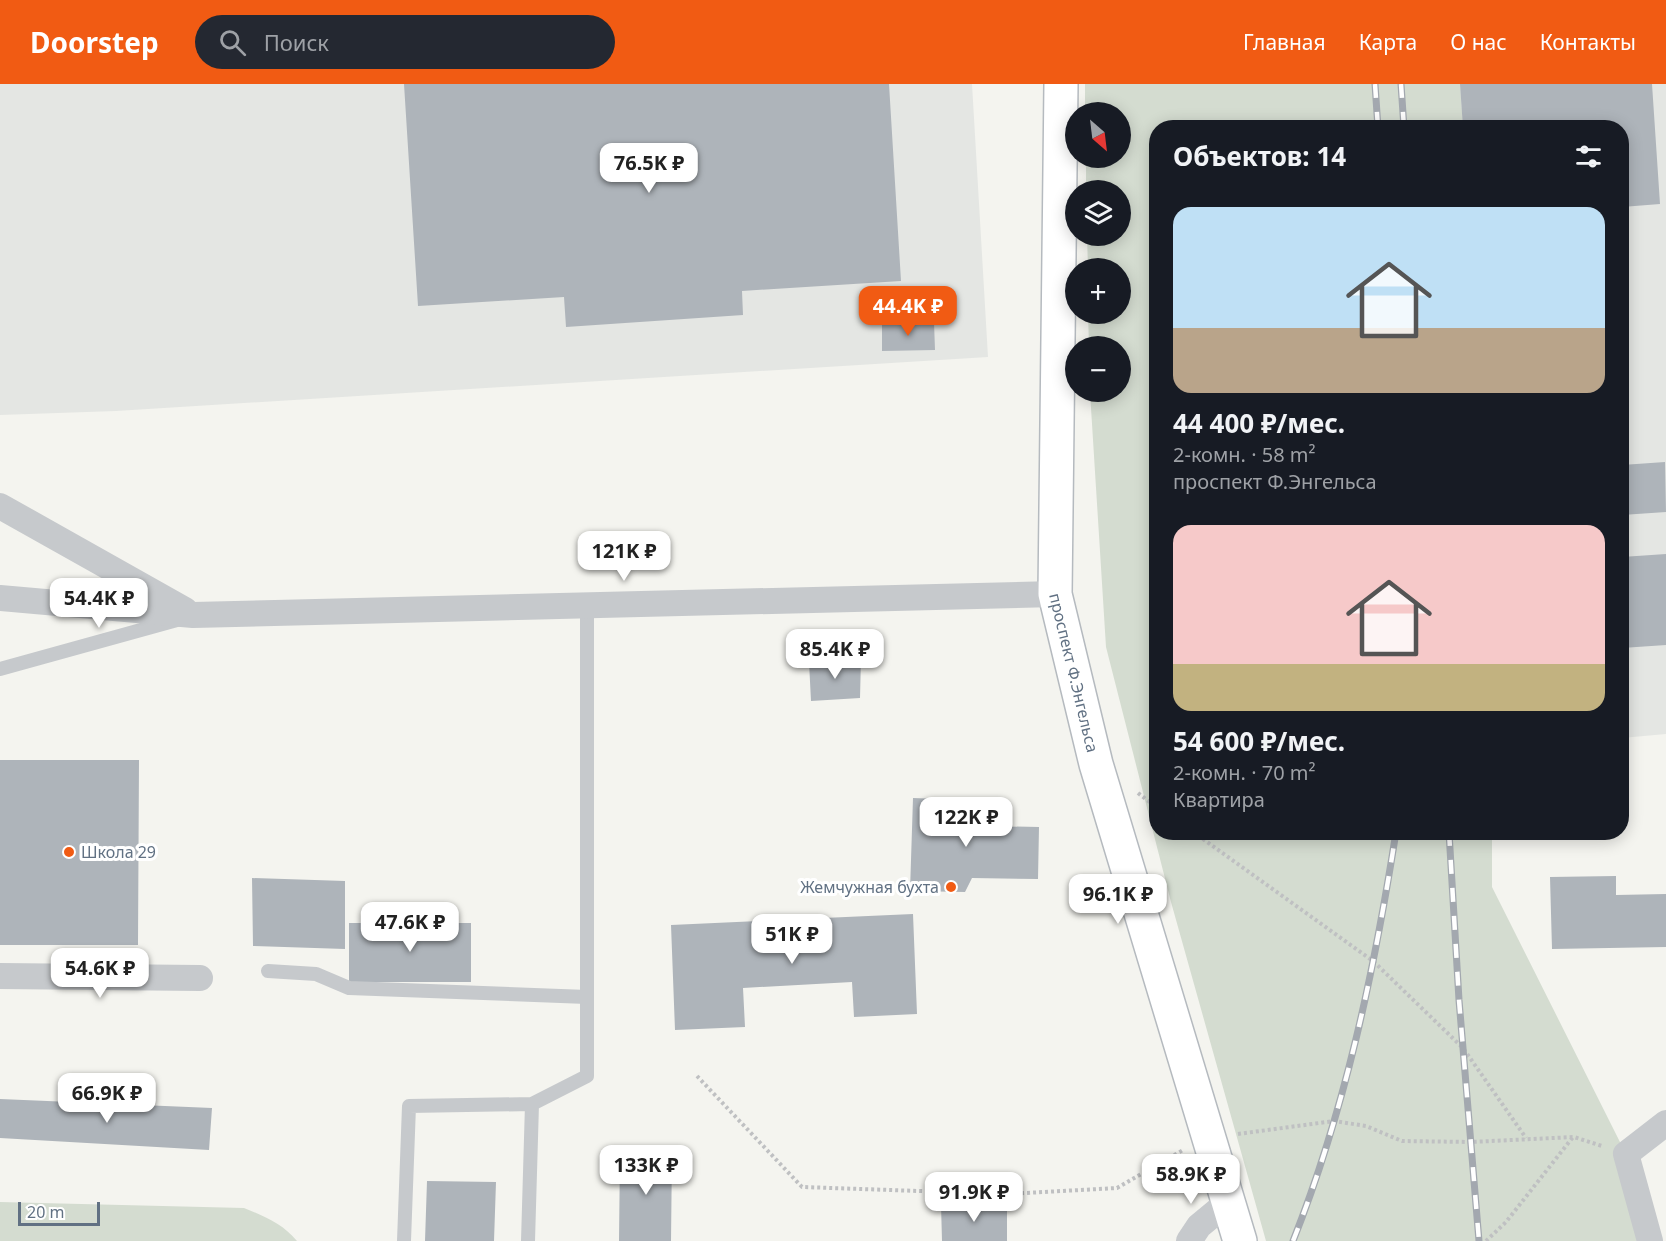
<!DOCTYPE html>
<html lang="ru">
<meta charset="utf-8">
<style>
body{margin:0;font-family:"Noto Sans",sans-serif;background:#242831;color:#f1f3f6;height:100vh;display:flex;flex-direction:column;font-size:22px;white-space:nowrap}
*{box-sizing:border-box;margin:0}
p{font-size:20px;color:#9ea1a6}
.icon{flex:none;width:33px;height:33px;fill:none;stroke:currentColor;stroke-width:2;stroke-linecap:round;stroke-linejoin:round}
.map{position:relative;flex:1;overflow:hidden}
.side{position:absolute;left:1149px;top:36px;width:480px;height:720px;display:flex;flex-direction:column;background:#171b24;border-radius:24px;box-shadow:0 3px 15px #0003}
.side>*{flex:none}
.needle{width:39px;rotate:152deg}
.fabs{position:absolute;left:1065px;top:18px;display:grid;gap:12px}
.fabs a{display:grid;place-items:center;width:66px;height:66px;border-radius:50%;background:#171b24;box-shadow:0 3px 15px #0003;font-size:30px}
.scale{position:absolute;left:18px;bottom:15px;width:82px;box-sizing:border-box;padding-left:6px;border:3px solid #617183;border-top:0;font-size:16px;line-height:21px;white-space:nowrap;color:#617183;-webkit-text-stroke:4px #fff;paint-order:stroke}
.price{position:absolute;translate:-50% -51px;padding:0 14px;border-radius:12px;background:#fff;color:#222;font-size:20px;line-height:39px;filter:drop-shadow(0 2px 3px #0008)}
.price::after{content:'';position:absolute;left:50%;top:36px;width:18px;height:14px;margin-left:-9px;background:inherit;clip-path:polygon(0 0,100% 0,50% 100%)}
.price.active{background:#f15b13;color:#fff}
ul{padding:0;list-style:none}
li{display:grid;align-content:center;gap:12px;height:318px;padding:0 24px}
li span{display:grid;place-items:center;height:186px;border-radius:18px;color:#555}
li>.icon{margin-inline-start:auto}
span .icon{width:108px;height:108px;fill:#fffc;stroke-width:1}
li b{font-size:26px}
h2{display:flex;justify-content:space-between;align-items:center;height:72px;padding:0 24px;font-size:26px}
header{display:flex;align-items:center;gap:36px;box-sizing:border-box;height:84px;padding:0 30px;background:#f15b13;color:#fff}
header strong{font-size:28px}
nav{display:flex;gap:33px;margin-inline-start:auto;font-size:21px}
.search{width:420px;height:54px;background:#242831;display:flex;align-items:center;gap:15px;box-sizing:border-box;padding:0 21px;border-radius:33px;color:#9ea1a6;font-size:22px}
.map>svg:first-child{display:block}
.built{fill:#e4e6e3}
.green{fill:#d4dcd0}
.building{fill:#aeb4ba}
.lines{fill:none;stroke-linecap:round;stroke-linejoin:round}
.secondary-casing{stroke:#b5babf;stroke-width:36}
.path{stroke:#bfc0c2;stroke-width:4;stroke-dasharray:3 3;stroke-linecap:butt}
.lane{stroke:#c6c9cc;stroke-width:14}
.street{stroke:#c6c9cc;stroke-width:26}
.secondary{stroke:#fff;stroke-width:33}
.rail-casing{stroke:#a3a8af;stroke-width:7}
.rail{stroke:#fff;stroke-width:4.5;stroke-dasharray:14;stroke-linecap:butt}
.poi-dot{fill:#f15b13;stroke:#fff;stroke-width:2}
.labels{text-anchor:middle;stroke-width:6;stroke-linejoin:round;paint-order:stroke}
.street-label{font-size:16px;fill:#617183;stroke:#fff}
.poi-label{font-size:16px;fill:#617183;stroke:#fff;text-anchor:start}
</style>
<header>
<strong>Doorstep</strong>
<div class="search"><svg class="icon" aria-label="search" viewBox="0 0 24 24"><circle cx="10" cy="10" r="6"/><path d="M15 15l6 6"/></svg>Поиск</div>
<nav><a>Главная</a><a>Карта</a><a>О нас</a><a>Контакты</a></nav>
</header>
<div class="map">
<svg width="1666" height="1157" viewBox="0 0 1666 1157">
<rect width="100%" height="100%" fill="#f4f4ef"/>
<!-- built -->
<path class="built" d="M0,0H972L988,273L116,327L0,331Z
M1441,0H1666V650L1622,654V44L1443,43Z"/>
<!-- green -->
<path class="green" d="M1085,0H1460L1463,43L1156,44V748L1492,749V803L1626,1070L1651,1157H1266L1171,818L1106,563L1090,308H1120V262H1089L1088,230H1120V184H1088L1087,152H1120V106H1086V74H1120V28H1085Z
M0,1118L244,1124C264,1132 283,1140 297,1157H0Z"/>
<!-- building -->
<path class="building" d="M404,0H889L901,197L742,207L743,231L566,243L564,213L418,222Z
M1460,0H1652L1660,120L1622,123V44H1463Z
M934,238L935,266L882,267V239Z
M1665,378L1666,428L1622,431V381Z
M1666,470V561L1622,564V473Z
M861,574L860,614L811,617L809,578Z
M0,676H139L138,861H0Z
M913,714L968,716L982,742L1039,743L1038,795L972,794L965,808L910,807Z
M1616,792V811L1666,810V863L1552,865L1550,793Z
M252,794L345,797V865L253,862Z
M913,830L917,930L854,933L852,898L743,904L745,943L675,946L671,841Z
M349,839H471V898H349Z
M0,1015L212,1024L209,1066L0,1054Z
M620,1068H672L671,1157H619Z
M427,1097L496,1098L494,1157H425Z
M941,1120L1007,1121V1157H942Z"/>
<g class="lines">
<!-- secondary casing -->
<g class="secondary-casing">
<g id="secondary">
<path id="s1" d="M1061,0L1055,510L1096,680L1240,1157"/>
</g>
</g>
<!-- path -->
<path class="path" d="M1138,709L1156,723
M1193,748L1373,877L1463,964L1526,1054
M697,992L802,1103L1007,1110L1117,1104L1183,1066
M1238,1050L1334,1037L1366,1042L1402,1057L1471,1058L1574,1053L1602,1062
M1486,1157L1506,1138L1573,1053"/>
<!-- lane -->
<path class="lane" d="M0,585L177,536
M268,887L316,890L349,904L587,913
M404,1157L409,1022L532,1020
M528,1157L532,1020L587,992V521"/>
<!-- street -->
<path class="street" d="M0,422L185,526
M0,514L193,531L1055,510
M0,892L200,894
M1189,1157L1199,1142L1228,1118
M1650,1157L1626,1070L1666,1039"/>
<!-- secondary -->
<use href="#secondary" class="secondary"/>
<!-- rail casing -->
<g class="rail-casing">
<path id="rail" d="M1375,0L1378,44
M1401,0L1404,44
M1449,748L1459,916L1479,1157
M1293,1157C1345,1026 1374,888 1396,748"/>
</g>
<!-- rail -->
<use href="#rail" class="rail"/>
</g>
<!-- markers -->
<g class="poi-dot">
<circle cx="69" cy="768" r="6"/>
<circle cx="951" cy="803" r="6"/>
</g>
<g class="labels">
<!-- street labels -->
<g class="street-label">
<text dy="6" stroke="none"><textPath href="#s1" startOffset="591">проспект Ф.Энгельса</textPath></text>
</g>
<!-- poi labels -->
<g class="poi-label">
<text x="81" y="774">Школа 29</text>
<text x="939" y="809" text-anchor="end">Жемчужная бухта</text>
</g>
</g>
</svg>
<div class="fabs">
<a><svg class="needle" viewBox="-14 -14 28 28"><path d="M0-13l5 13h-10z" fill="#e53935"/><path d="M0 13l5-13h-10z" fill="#9ea1a6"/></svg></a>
<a><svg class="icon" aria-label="layers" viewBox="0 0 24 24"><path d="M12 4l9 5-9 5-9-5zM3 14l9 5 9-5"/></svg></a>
<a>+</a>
<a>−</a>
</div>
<div class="scale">20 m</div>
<b class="price" style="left:649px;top:110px">76.5K ₽</b>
<b class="price active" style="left:908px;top:253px">44.4K ₽</b>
<b class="price" style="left:624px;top:498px">121K ₽</b>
<b class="price" style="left:99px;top:545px">54.4K ₽</b>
<b class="price" style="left:835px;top:596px">85.4K ₽</b>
<b class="price" style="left:966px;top:764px">122K ₽</b>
<b class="price" style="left:1118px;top:841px">96.1K ₽</b>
<b class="price" style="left:410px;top:869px">47.6K ₽</b>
<b class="price" style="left:792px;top:881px">51K ₽</b>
<b class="price" style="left:100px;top:915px">54.6K ₽</b>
<b class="price" style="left:107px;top:1040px">66.9K ₽</b>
<b class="price" style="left:646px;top:1112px">133K ₽</b>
<b class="price" style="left:1191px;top:1121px">58.9K ₽</b>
<b class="price" style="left:974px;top:1139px">91.9K ₽</b>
<section class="side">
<h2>Объектов: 14<svg class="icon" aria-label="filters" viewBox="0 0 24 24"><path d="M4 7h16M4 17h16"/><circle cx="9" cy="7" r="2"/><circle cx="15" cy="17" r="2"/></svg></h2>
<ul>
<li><span style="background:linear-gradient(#bfe0f5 65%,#b9a48a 0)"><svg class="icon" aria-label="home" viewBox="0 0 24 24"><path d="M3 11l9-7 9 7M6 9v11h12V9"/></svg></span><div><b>44 400 ₽/мес.</b><p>2-комн. · 58 m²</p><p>проспект Ф.Энгельса</p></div></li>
<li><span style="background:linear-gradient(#f6c9c9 75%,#c2b280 0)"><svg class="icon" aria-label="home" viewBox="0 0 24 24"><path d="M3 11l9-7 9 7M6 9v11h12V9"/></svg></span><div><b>54 600 ₽/мес.</b><p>2-комн. · 70 m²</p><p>Квартира</p></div></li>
</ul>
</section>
</div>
